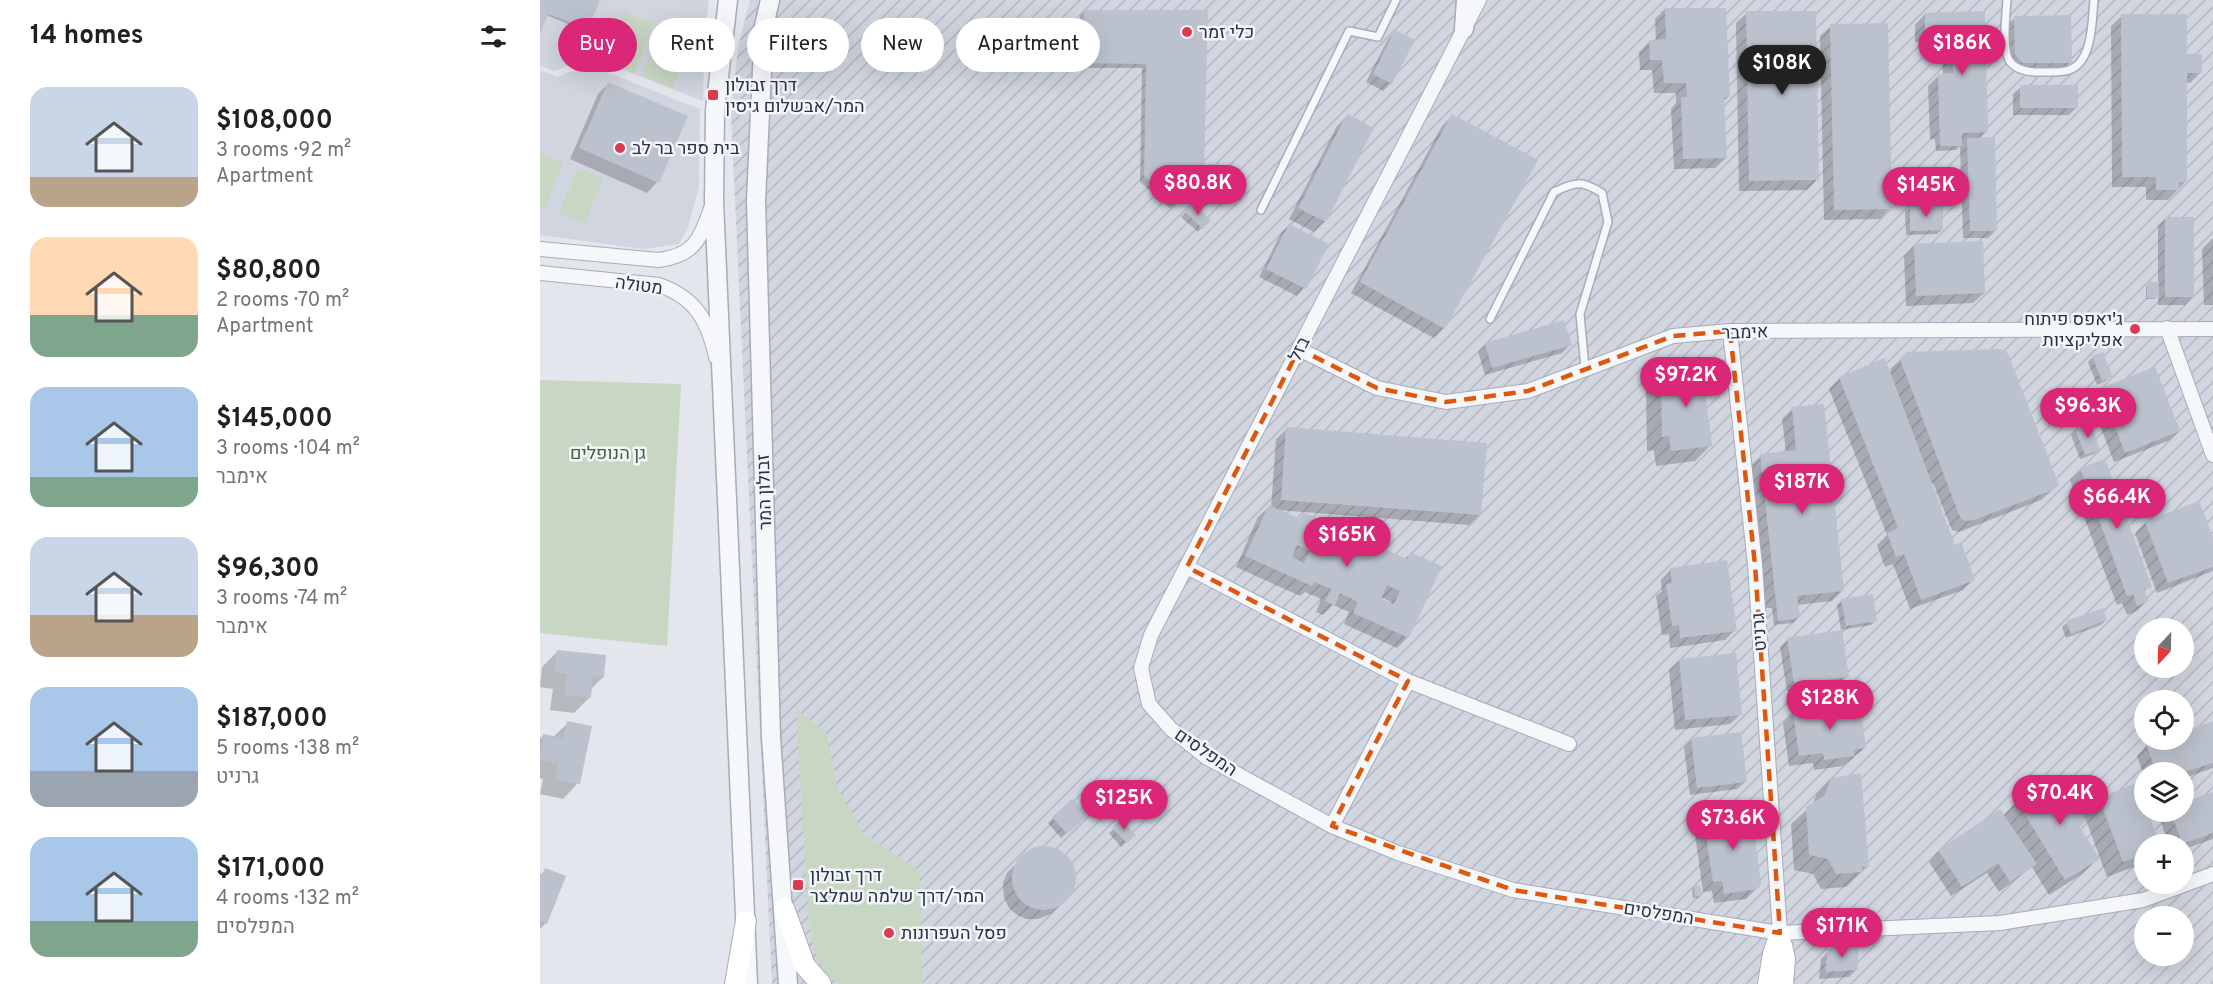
<!DOCTYPE html>
<meta charset="utf-8">
<style>
body{margin:0;font-family:Overpass,Heebo,sans-serif;background:#f6f6f6;color:#202124;height:100vh;display:flex;flex-direction:column;font-size:22px;white-space:nowrap}
*{box-sizing:border-box;margin:0}
p{font-size:20px;color:#757577}
.icon{flex:none;width:33px;height:33px;fill:none;stroke:currentColor;stroke-width:2;stroke-linecap:round;stroke-linejoin:round}
.map{position:relative;flex:1;overflow:hidden}
.drawer{display:flex;flex-direction:column;background:#fff;width:540px}
.drawer>*{flex:none}
.banner{position:absolute;left:18px;top:18px;width:570px;height:54px;display:flex;gap:12px}
.needle{width:39px;rotate:202deg}
.buttons{position:absolute;left:1594px;top:618px;display:grid;gap:12px}
.buttons a{display:grid;place-items:center;width:60px;height:60px;border-radius:50%;background:#fff;box-shadow:0 6px 24px #0002;font-size:30px}
.price{position:absolute;translate:-50% -51px;padding:0 14px;border-radius:21px;background:#db2777;color:#fff;font-size:20px;line-height:39px;filter:drop-shadow(0 2px 3px #0008)}
.price::after{content:'';position:absolute;left:50%;top:36px;width:18px;height:14px;margin-left:-9px;background:inherit;clip-path:polygon(0 0,100% 0,50% 100%)}
.price.current{background:#222;color:#fff}
ul{padding:0;list-style:none}
li{display:flex;align-items:center;gap:18px;height:150px;padding:0 30px}
li span{display:grid;place-items:center;flex:none;width:168px;height:120px;border-radius:18px;color:#555}
li>.icon{margin-inline-start:auto}
span .icon{width:72px;height:72px;fill:#fffc;stroke-width:1}
li b{font-size:26px}
h2{display:flex;justify-content:space-between;align-items:center;height:72px;padding:0 30px;font-size:26px}
.tag{padding:0 21px;border-radius:27px;background:#fff;box-shadow:0 6px 24px #0002;font-size:21px;line-height:54px}
.tag.current{background:#db2777;color:#fff}
main{display:flex;flex:1;min-height:0}
.map>svg:first-child{display:block}
.built{fill:#d1d5df}
.industrial{fill:url(#industrial-furrows);fill-rule:evenodd}
.green{fill:#c7d7c3}
.shadow{fill:#0003;fill-rule:evenodd}
.building{fill:#bcc2cd;fill-rule:evenodd}
.lines{fill:none;stroke-linecap:round;stroke-linejoin:round}
.service-casing{stroke:#a7acb7;stroke-width:10}
.minor-casing{stroke:#a7acb7;stroke-width:16}
.tertiary-casing{stroke:#a7acb7;stroke-width:21}
.secondary-casing{stroke:#a7acb7;stroke-width:22}
.service{stroke:#f6f7fa;stroke-width:7}
.minor{stroke:#f6f7fa;stroke-width:14}
.tertiary{stroke:#f6f7fa;stroke-width:18}
.secondary{stroke:#fff;stroke-width:20}
.marked{fill:none;stroke:#de570f;stroke-width:4.5;stroke-dasharray:12 8;stroke-linejoin:round}
.poi-dot{fill:#dd3c4f;stroke:#f3f5f9;stroke-width:2}
.labels{text-anchor:middle;stroke-width:5;stroke-linejoin:round;paint-order:stroke}
.poi-label{font-size:18px;fill:#283247;stroke:#f3f5f9;text-anchor:start}
.street-label{font-size:18px;fill:#283247;stroke:#f3f5f9}
.park-label{font-size:18px;fill:#3c6434;stroke:#f3f5f9}
</style>
<main>
<section class="drawer">
<h2>14 homes<svg class="icon" aria-label="filters" viewBox="0 0 24 24"><path d="M4 7h16M4 17h16"/><circle cx="9" cy="7" r="2"/><circle cx="15" cy="17" r="2"/></svg></h2>
<ul>
<li><span style="background:linear-gradient(#c9d6e8 75%,#b9a48a 0)"><svg class="icon" aria-label="home" viewBox="0 0 24 24"><path d="M3 11l9-7 9 7M6 9v11h12V9"/></svg></span><div><b>$108,000</b><p>3 rooms · 92 m²</p><p>Apartment</p></div></li>
<li><span style="background:linear-gradient(#ffd9b3 65%,#7fa58c 0)"><svg class="icon" aria-label="home" viewBox="0 0 24 24"><path d="M3 11l9-7 9 7M6 9v11h12V9"/></svg></span><div><b>$80,800</b><p>2 rooms · 70 m²</p><p>Apartment</p></div></li>
<li><span style="background:linear-gradient(#a9c7e8 75%,#7fa58c 0)"><svg class="icon" aria-label="home" viewBox="0 0 24 24"><path d="M3 11l9-7 9 7M6 9v11h12V9"/></svg></span><div><b>$145,000</b><p>3 rooms · 104 m²</p><p>אימבר</p></div></li>
<li><span style="background:linear-gradient(#c9d6e8 65%,#b9a48a 0)"><svg class="icon" aria-label="home" viewBox="0 0 24 24"><path d="M3 11l9-7 9 7M6 9v11h12V9"/></svg></span><div><b>$96,300</b><p>3 rooms · 74 m²</p><p>אימבר</p></div></li>
<li><span style="background:linear-gradient(#a9c7e8 70%,#9aa5b1 0)"><svg class="icon" aria-label="home" viewBox="0 0 24 24"><path d="M3 11l9-7 9 7M6 9v11h12V9"/></svg></span><div><b>$187,000</b><p>5 rooms · 138 m²</p><p>גרניט</p></div></li>
<li><span style="background:linear-gradient(#a9c7e8 70%,#7fa58c 0)"><svg class="icon" aria-label="home" viewBox="0 0 24 24"><path d="M3 11l9-7 9 7M6 9v11h12V9"/></svg></span><div><b>$171,000</b><p>4 rooms · 132 m²</p><p>המפלסים</p></div></li>
</ul>
</section>
<div class="map">
<svg width="1673" height="984" viewBox="0 0 1673 984">
<defs>
<pattern id="industrial-furrows" width="10" height="10" patternUnits="userSpaceOnUse" patternTransform="scale(1.5)"><rect width="10" height="10" fill="#d1d5df"/><path d="M-1 1l2-2M0 10L10 0M9 11l2-2" fill="none" stroke="#b3b7c1"/></pattern>
</defs>
<rect width="100%" height="100%" fill="#e3e6ec"/>
<!-- built -->
<path class="built" d="M0,0H169L165,31L163,101L50,57L15,71L0,66Z
M49,65L160,109L159,187L148,227L139,244L104,249L0,235V70L17,77Z"/>
<!-- industrial -->
<path class="industrial" d="M210,0H1673V984H232L191,115L198,48ZM1605,628H1644V668H1605ZM1605,700H1644V740H1605ZM1605,772H1644V812H1605ZM1605,844H1644V884H1605ZM1605,916H1644V956H1605Z"/>
<!-- green -->
<path class="green" d="M84,12L114,23L95,73L65,62Z
M121,25L152,37L133,88L102,76Z
M0,153L23,163L5,208L0,206Z
M37,168L63,178L45,224L19,213Z
M0,380L141,384L127,646L0,633Z
M256,709L286,732L298,789L323,833L379,870L383,984H301C277,973 274,949 269,925Z"/>
<!-- shadow -->
<path class="shadow" d="M0,0H58L45,31L6,15L0,30Z
M1125,9L1188,97L1183,102L1186,158L1175,168L1134,169L1131,109L1136,103V93H1114L1112,70H1100L1099,52L1110,41H1116L1115,19Z
M545,11H667L635,204L630,208L600,182L602,68H539L540,16Z
M1207,13L1277,180L1267,190L1199,191L1196,23Z
M1443,13L1446,132L1439,139L1456,230L1448,238H1423L1420,146L1416,150L1396,151L1395,139H1390L1388,86L1399,75H1403L1402,41L1375,42V25L1385,14Z
M1582,16L1660,73L1650,83H1646V181L1628,200H1606V187H1572L1571,26Z
M1475,18L1531,62L1523,70H1475L1468,63L1467,25Z
M1291,26L1350,208L1340,219L1284,220L1280,36Z
M856,32L851,83L843,91L826,82L848,39Z
M69,83L117,182L107,193L30,159L58,94Z
M1481,87L1537,107L1529,115H1473V94Z
M913,115L904,328L894,338L811,293L902,126Z
M807,116L785,221L774,232L749,219L797,126Z
M669,166L671,180L681,189L666,206L652,194L664,180V170Z
M652,205L669,220L658,232L641,217Z
M1370,208L1402,230L1397,234L1366,235L1365,212Z
M1626,218L1652,297L1645,305H1618V296L1615,299H1606V286L1608,284H1618V226Z
M749,225L764,288L757,296L719,277L741,233Z
M1673,238V305H1664L1662,249Z
M1375,245L1444,293L1433,303L1366,306L1364,256Z
M946,344L1030,345L1022,353L945,375L938,352Z
M1367,354L1516,487L1501,500L1419,532L1412,530L1393,483L1390,484L1414,547L1433,580L1423,590L1370,609L1353,564L1345,567L1337,545L1347,535L1289,389L1300,378L1350,375L1351,368Z
M1553,357L1571,376L1566,381L1557,385L1548,362Z
M1122,374L1162,383L1171,445L1155,461L1116,466L1114,450L1107,451L1106,390Z
M1561,390L1639,431L1628,441L1574,462L1550,400Z
M1252,409L1302,591L1292,601L1257,605L1258,618L1253,623L1234,625L1232,608H1226L1210,466L1221,456L1246,453L1242,419Z
M747,429L939,515L929,525L737,510L758,520L764,514L865,559L870,554L868,637L857,648L804,624L809,612L793,605L783,615L776,612L781,599L765,592L760,596L696,567L718,517L729,507L731,508L736,439ZM841,597L851,602L849,604L839,600Z
M1536,430L1559,449L1554,454L1540,459L1531,435Z
M1541,470L1610,586L1604,592L1607,601L1597,611L1587,615L1582,603L1577,605L1530,480Z
M1605,523L1673,541V571L1617,593L1595,533Z
M1131,569L1195,630L1185,640L1130,648L1129,634L1122,635L1116,596L1122,591L1121,580Z
M1302,600L1336,620L1331,625L1301,630L1297,605Z
M1566,620L1561,625L1526,638L1522,627L1527,623Z
M1248,639L1307,676L1300,684L1247,691L1240,647Z
M17,652L63,677L51,689L50,697L34,713L10,710L13,689L0,687L2,667Z
M1140,660L1201,714L1190,724L1135,730L1129,670Z
M1253,713L1325,748L1303,766L1274,770L1273,763L1249,766L1243,723Z
M28,723L38,783L23,799L0,794L3,779L0,778V739L3,735L13,737Z
M1673,723V768L1644,778V772H1605V779L1597,756L1607,745L1624,740H1644V733Z
M1152,739L1205,782L1197,789L1150,795L1144,747Z
M1291,779L1328,866L1306,887L1281,889L1273,874L1254,870L1251,824L1272,805L1276,795Z
M1596,785L1619,844H1605L1604,863L1567,877L1546,820L1539,827L1558,859L1542,874L1509,895L1492,867L1459,892L1447,873L1411,896L1389,862L1399,851L1460,811L1463,816L1477,801L1516,789L1542,816L1559,799Z
M1673,794V839L1644,849V844H1628L1620,818L1626,812H1644V803Z
M1164,817L1217,888L1206,899L1174,903L1172,891L1163,892L1154,827Z
M513,818L541,821L521,838L508,823Z
M581,822L594,835L581,847L569,833Z
M499,848H509L520,851L528,858L535,875L534,886L530,895L511,914L497,919H486L477,915L469,908L464,898L463,883L467,873L485,854Z
M6,870V923L0,929V875Z
M1154,887L1160,896L1158,898H1153L1152,889Z
M1289,951L1317,969L1309,977L1279,979L1281,959Z"/>
<!-- building -->
<path class="building" d="M0,0H60L48,29L8,14L0,34Z
M1125,8H1186L1190,97H1184L1187,158L1143,159L1141,97H1147L1146,83H1124L1122,60H1110L1109,40L1126,39Z
M544,10H668L664,171L636,205L604,176L606,64L544,63Z
M1206,11H1276L1279,180L1209,181Z
M1445,11L1448,132L1422,133V146H1400L1398,74L1413,73L1412,31L1385,32V13Z
M1581,14H1647V54H1662V73H1647V182H1639V190H1616V177H1582Z
M1531,15L1532,63H1483L1475,55L1474,16Z
M1348,23L1352,209L1294,210L1290,24Z
M855,30L875,40L852,84L833,74Z
M68,82L148,116L119,183L39,148Z
M1480,85H1538V108H1480Z
M807,114L834,128L786,222L758,208Z
M912,114L998,160L905,329L820,282Z
M1455,137L1457,231H1430L1427,138Z
M668,164H679V173L673,180L683,189L672,202L656,188L669,174Z
M652,203L671,220L663,229L644,211Z
M1403,205V230L1370,231V206Z
M1625,217H1654V297H1625Z
M749,224L789,244L766,289L726,269Z
M1443,241L1445,293L1376,296L1374,244Z
M1607,282H1619V298H1607Z
M1024,320L1032,345L952,368L945,343Z
M1460,349L1466,351L1469,356L1519,485L1513,490L1434,520L1424,521L1420,517L1360,359L1366,352Z
M1563,352L1573,377L1562,381L1552,356Z
M1345,358L1415,545L1421,542L1435,580L1381,600L1364,554L1356,557L1347,533L1358,528L1299,377Z
M1154,361L1165,364L1167,368L1168,373L1164,383L1172,446L1131,451L1129,436L1122,437L1121,373L1144,370L1148,364Z
M1615,367L1640,431L1585,453L1560,388Z
M1284,404L1304,591L1257,596L1260,618L1238,621L1220,454L1256,450L1252,407Z
M1551,423L1560,450L1545,455L1535,429Z
M746,427L947,443L941,515L741,500Z
M1565,459L1612,587L1604,590L1609,601L1597,606L1593,594L1587,596L1540,468Z
M1659,501L1673,537V567L1628,583L1605,522Z
M729,505L760,519L763,512L867,559L870,552L902,566L869,638L813,613L818,602L800,593L795,606L785,601L791,589L774,582L772,586L705,556ZM757,545L770,551L764,563L752,557ZM847,585L860,591L854,604L841,599Z
M1187,560L1197,631L1140,638L1139,625L1132,626L1126,584L1132,583L1130,568Z
M1333,594L1337,621L1306,626L1301,599Z
M1563,608L1567,620L1531,634L1526,621Z
M1302,630L1309,677L1254,684L1247,638Z
M17,650L66,655L64,678L53,676L51,698L25,695L27,674L15,672Z
M1196,653L1202,715L1145,720L1139,659Z
M1320,702L1326,748L1314,750L1315,756L1284,760L1283,753L1259,756L1253,711Z
M27,721L52,726L40,784L15,779L18,764L0,760L3,734L23,738Z
M1673,721V763L1644,772H1616L1606,744L1620,740H1644V731Z
M1201,732L1207,782L1157,788L1151,738Z
M1321,773L1329,867H1322L1323,872L1296,874L1288,859L1269,855L1266,807L1285,795L1291,778Z
M1531,778L1546,822L1539,826L1560,859L1525,880L1476,800L1512,779L1516,787Z
M1597,783L1605,804V812H1608L1620,844H1605V854L1583,862L1559,798Z
M1673,792V833L1642,844L1631,812H1644V802Z
M532,799L548,816L527,834L512,817Z
M1211,809L1221,884L1218,889L1184,894L1182,881L1173,882L1163,815Z
M1460,809L1497,864L1470,882L1458,863L1422,887L1398,850Z
M581,820L596,835L587,843L572,828Z
M472 878a32 32 0 1 1 64 0a32 32 0 1 1-64 0Z
M5,868L26,876L7,924L0,921V878Z
M1160,885L1162,896L1155,897L1154,886Z
M1298,944L1318,946V970L1286,972L1285,969L1288,950Z"/>
<g class="lines">
<!-- service casing -->
<g class="service-casing">
<path id="service" d="M1467,0C1466,15 1462,47 1469,60C1474,69 1487,72 1497,72C1507,72 1520,73 1529,70C1553,62 1552,20 1554,0
M721,210L809,31L838,37L856,0
M950,319L1014,192C1036,182 1041,180 1062,193L1068,222L1040,314L1045,368"/>
</g>
<!-- minor casing -->
<g class="minor-casing">
<path id="minor" d="M939,0L611,635L601,668L609,704L631,729L666,757L792,826L858,853L973,890L1240,933L1460,923L1603,900L1673,874
M0,249L119,260C156,255 160,238 172,206
M0,273L119,285C156,298 168,321 176,357
M1627,328L1673,455
M1190,331L1215,565L1240,933
M759,349L837,388L906,402L988,391L1133,336L1190,331L1673,329
M647,567L868,681
M792,826L868,681L1029,744"/>
</g>
<!-- tertiary casing -->
<g class="tertiary-casing">
<path id="tertiary" d="M188,0L175,110L174,201L208,984
M230,0L224,26L216,201L231,737L248,984
M924,29L926,0"/>
</g>
<!-- secondary casing -->
<g class="secondary-casing">
<path id="secondary" d="M244,908L265,966L281,984
M1242,945L1245,959L1243,984
M195,984L206,921
M1228,984L1233,954L1240,933"/>
</g>
<!-- service -->
<use href="#service" class="service"/>
<!-- minor -->
<use href="#minor" class="minor"/>
<!-- tertiary -->
<use href="#tertiary" class="tertiary"/>
<!-- secondary -->
<use href="#secondary" class="secondary"/>
</g>
<!-- marked area -->
<path class="marked" d="M1190,331L1215,565L1240,933L973,890L792,826L868,681L647,567L759,349L837,388L906,402L988,391L1133,336Z"/>
<!-- markers -->
<g class="poi-dot">
<circle cx="647" cy="32" r="6"/>
<rect x="167" y="89" width="12" height="12" rx="3"/>
<circle cx="80" cy="148" r="6"/>
<circle cx="1595" cy="329" r="6"/>
<rect x="252" y="879" width="12" height="12" rx="3"/>
<circle cx="349" cy="933" r="6"/>
</g>
<g class="labels">
<!-- poi labels -->
<g class="poi-label">
<text x="659" y="38">כלי זמר</text>
<text x="185" y="91">דרך זבולון<tspan x="185" dy="21">המר/אבשלום גיסין</tspan></text>
<text x="92" y="154">בית ספר בר לב</text>
<text x="1583" y="325" text-anchor="end">ג'יאפס פיתוח<tspan x="1583" dy="21">אפליקציות</tspan></text>
<text x="270" y="881">דרך זבולון<tspan x="270" dy="21">המר/דרך שלמה שמלצר</tspan></text>
<text x="361" y="939">פסל העפרונות</text>
</g>
<!-- street labels -->
<g class="street-label">
<text transform="translate(99 285) rotate(8)" y="6">מטולה</text>
<text transform="translate(1205 332) rotate(-2)" y="6">אימבר</text>
<text transform="translate(759 349) rotate(-63)" y="6">בזל</text>
<text transform="translate(224 492) rotate(-92)" y="6">זבולון המר</text>
<text transform="translate(1219 632) rotate(-94)" y="6">גרניט</text>
<text transform="translate(666 752) rotate(34)" y="6">המפלסים</text>
<text transform="translate(1119 913) rotate(9)" y="6">המפלסים</text>
</g>
<!-- park labels -->
<g class="park-label">
<text x="68" y="459">גן הנופלים</text>
</g>
</g>
</svg>
<div class="buttons">
<a><svg class="needle" viewBox="-14 -14 28 28"><path d="M0-13l5 13h-10z" fill="#e53935"/><path d="M0 13l5-13h-10z" fill="#757577"/></svg></a>
<a><svg class="icon" aria-label="locate" viewBox="0 0 24 24"><circle cx="12" cy="12" r="6"/><path d="M12 2v4M12 18v4M2 12h4M18 12h4"/></svg></a>
<a><svg class="icon" aria-label="layers" viewBox="0 0 24 24"><path d="M12 4l9 5-9 5-9-5zM3 14l9 5 9-5"/></svg></a>
<a>+</a>
<a>−</a>
</div>
<b class="price" style="left:1422px;top:76px">$186K</b>
<b class="price current" style="left:1242px;top:96px">$108K</b>
<b class="price" style="left:658px;top:216px">$80.8K</b>
<b class="price" style="left:1386px;top:218px">$145K</b>
<b class="price" style="left:1146px;top:408px">$97.2K</b>
<b class="price" style="left:1548px;top:439px">$96.3K</b>
<b class="price" style="left:1262px;top:515px">$187K</b>
<b class="price" style="left:1577px;top:530px">$66.4K</b>
<b class="price" style="left:807px;top:568px">$165K</b>
<b class="price" style="left:1290px;top:731px">$128K</b>
<b class="price" style="left:1520px;top:826px">$70.4K</b>
<b class="price" style="left:584px;top:831px">$125K</b>
<b class="price" style="left:1193px;top:851px">$73.6K</b>
<b class="price" style="left:1302px;top:959px">$171K</b>
<div class="banner">
<a class="tag current">Buy</a>
<a class="tag">Rent</a>
<a class="tag">Filters</a>
<a class="tag">New</a>
<a class="tag">Apartment</a>
</div>
</div>
</main>
